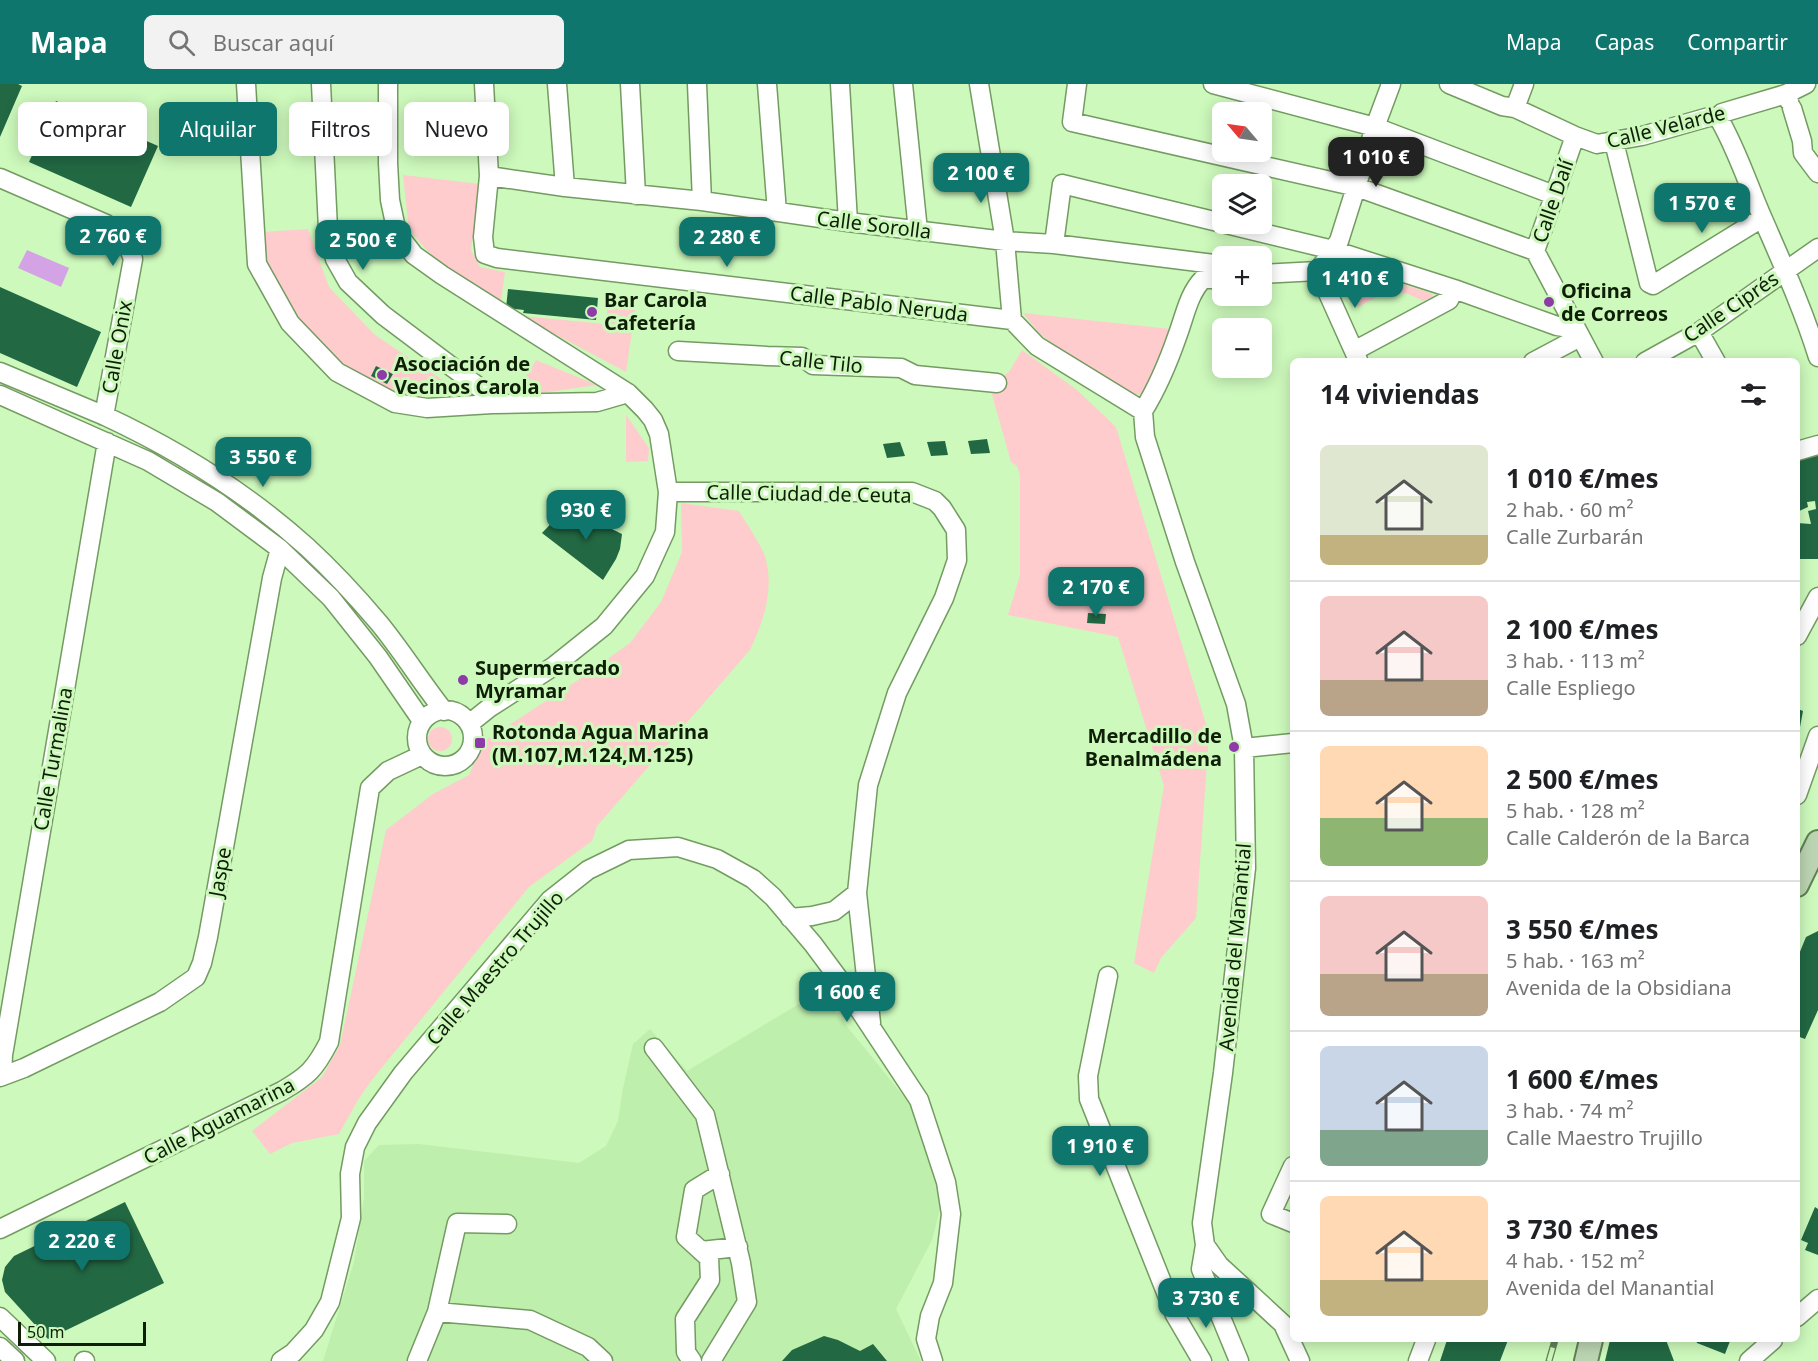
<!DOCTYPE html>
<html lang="es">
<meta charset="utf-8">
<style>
body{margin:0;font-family:"Noto Sans",sans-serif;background:#f2f2f2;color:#202124;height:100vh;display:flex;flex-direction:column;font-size:22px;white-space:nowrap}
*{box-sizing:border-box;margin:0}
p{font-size:20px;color:#757577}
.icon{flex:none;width:33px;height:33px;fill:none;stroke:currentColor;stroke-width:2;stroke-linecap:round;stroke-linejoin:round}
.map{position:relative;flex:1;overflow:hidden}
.sheet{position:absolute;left:1290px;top:274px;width:510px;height:984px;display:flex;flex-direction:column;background:#fff;border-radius:9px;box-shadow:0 3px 15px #0003}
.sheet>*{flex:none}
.banner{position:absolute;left:18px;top:18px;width:570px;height:54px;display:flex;gap:12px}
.needle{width:39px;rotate:299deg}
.buttons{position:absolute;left:1212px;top:18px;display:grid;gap:12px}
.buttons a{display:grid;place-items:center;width:60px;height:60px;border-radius:9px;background:#fff;box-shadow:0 3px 15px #0003;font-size:30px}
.scale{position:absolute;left:18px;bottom:15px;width:128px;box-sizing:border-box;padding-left:6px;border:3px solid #0e1e07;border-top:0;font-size:16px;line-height:21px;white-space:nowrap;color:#0e1e07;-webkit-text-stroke:4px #cdf9bc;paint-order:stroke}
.price{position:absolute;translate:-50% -51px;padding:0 14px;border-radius:12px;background:#0f766e;color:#fff;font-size:20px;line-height:39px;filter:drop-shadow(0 2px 3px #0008)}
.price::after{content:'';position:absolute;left:50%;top:36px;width:18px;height:14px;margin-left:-9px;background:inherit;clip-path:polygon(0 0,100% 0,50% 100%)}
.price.selected{background:#222;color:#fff}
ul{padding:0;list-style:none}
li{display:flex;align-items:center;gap:18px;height:150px;padding:0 30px}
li+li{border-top:2px solid #e0e0e0}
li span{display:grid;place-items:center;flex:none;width:168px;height:120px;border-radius:9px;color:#555}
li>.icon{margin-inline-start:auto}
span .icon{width:72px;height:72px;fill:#fffc;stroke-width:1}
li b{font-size:26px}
h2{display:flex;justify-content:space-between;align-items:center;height:72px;padding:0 30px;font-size:26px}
.chip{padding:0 21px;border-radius:9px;background:#fff;box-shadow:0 3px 15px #0003;font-size:21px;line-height:54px}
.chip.selected{background:#0f766e;color:#fff}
header{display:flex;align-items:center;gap:36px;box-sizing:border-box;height:84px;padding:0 30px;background:#0f766e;color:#fff}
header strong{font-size:28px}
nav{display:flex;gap:33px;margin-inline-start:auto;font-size:21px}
.search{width:420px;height:54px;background:#f2f2f2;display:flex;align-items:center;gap:15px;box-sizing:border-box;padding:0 21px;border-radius:9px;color:#757577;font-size:22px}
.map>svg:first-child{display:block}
.built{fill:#bfefac}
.green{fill:#fecccd}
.water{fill:#d4a3e5}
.building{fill:#226843}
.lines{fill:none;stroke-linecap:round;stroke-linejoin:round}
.minor-casing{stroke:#739b62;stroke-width:21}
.major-casing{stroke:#618154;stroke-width:26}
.minor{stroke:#fff;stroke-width:18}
.major{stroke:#bbd4b1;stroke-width:22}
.rail-casing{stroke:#638058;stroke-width:7}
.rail{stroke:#cdf9bc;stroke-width:4.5;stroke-dasharray:14;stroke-linecap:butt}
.poi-dot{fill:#8e3aa8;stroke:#cdf9bc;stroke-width:2}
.labels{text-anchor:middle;stroke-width:6;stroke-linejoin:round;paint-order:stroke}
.street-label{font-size:20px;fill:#0e1e07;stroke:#cdf9bc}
.poi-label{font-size:20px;font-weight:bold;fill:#0e1e07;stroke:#cdf9bc;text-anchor:start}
</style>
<header>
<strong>Mapa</strong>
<div class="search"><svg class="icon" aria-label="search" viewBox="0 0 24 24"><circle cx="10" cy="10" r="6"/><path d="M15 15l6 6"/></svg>Buscar aquí</div>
<nav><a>Mapa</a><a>Capas</a><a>Compartir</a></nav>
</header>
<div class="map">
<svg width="1818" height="1277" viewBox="0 0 1818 1277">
<rect width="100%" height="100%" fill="#cdf9bc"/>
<!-- built -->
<path class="built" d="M819,908L923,1036L942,1118L932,1156L896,1225L921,1277H323L354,1178L364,1114V1077L379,1061L419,1060L579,1079L606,1062L618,1037L623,1004L633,960L650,945L687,987Z"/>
<!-- green -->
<path class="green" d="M403,91L480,100L471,166L480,183L505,188L501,217L434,174L409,146Z
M308,145L329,203L375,251L456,305L428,313L396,311L343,283L293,232L265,180L262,148Z
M1348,184L1425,207L1432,210L1433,213L1423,217L1408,210L1390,206L1358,223L1342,191L1343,185Z
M609,215L636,220L626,288L521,232L605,240Z
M1023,229L1170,245L1158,281L1141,311L1127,308L1067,271L1038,248Z
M1022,266L1077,306L1116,343L1209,650L1196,834L1161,874L1154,889L1134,879L1164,702L1118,553L1008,531L1020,491V392L1017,382L1011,378L991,307L1001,293L1009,288Z
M536,276L597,301L513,313Z
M626,331L649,364L648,377L626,378Z
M681,419L739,427C746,439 763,463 766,476C774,508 763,538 750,566L597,742L592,757L529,803L371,997L358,1016L339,1050L292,1059L270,1070L252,1047L322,993L340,961L386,746L433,710L469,691L483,658L578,596L630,559L661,518L682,468Z
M428 655a12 12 0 1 1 24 0a12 12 0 1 1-24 0Z"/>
<!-- water -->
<path class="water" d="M27,166L69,184L61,203L18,184Z"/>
<!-- building -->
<path class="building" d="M0,0H18L22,2L0,53Z
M56,17L158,62L131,123L29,78Z
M0,203L101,248L77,303L0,269Z
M508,205L598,214L596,236L523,229L524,226L506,224Z
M376,282L393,290L387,300L371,292Z
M987,355L990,369L971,370L968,357Z
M945,357L948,371L931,372L927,358Z
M900,358L905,372L887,374L883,360Z
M1818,370V475H1797V439L1811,440L1808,427L1816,425L1815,417L1807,418L1808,423L1797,428V376Z
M567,423L622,450L620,465L616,475L603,496L542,449Z
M1088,529L1106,530L1105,540L1087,539Z
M1798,625L1803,627L1798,654L1797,626Z
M1818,847V926L1805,955L1797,952V875L1806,853Z
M125,1118L164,1199L48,1255L5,1208L2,1196L5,1183L14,1172Z
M1815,1123L1818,1125V1171L1805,1166L1808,1159L1801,1156Z
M824,1252L838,1256L860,1267L873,1260L887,1277H782L792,1266Z
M1447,1256H1508L1500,1277H1440Z
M1610,1256H1666L1674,1277H1605Z
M1696,1256H1730V1257L1725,1270L1697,1259Z"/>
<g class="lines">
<!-- minor casing -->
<g class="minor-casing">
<path id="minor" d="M246,0L257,180L290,239L337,288L395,319L427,324L492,320L597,318L628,309
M321,0L328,145L335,175L348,198L383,231L484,307L492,320
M388,0V79L390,116L397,149L414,171L442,191L628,309L645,326L653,336L659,350L668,408L665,448L645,492L604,542L554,582L489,624L469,640
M484,0L489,92L483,153L485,170L497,174L1012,236L1037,262L1143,327
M557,0L565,103
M630,0L636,111
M697,0L702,117
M767,0L777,128
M840,0L848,138
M903,0L918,147
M979,0L1005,157L1012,236
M1077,0L1072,38L1357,103L1535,167
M1213,0L1375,43L1554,111
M1449,0L1502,22L1515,24L1575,52L1597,60L1642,52L1709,33H1718L1722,29L1786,10L1789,17
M1786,10L1806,0
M1515,24L1524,0
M1792,24L1802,57L1803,69L1818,89
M1718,33C1737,65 1748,101 1763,135C1783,181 1803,225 1818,273
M1575,52L1535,167L1594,278
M1614,58L1649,199L1653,201L1762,134
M489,92L565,103L702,117L848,138L1005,157L1054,160L1222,181
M0,94L106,140L125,154L133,175L104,332
M1226,140L1333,166L1454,205L1557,242L1576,245
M1054,160L1062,100L1222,139
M1318,187L1339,157L1375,43L1391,0
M1318,187L1358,276
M1262,190L1318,187
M1699,248L1716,278
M678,267L767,272L802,273L813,281L901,284L915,291L997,299
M1354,267L1449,216L1454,205
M1533,278L1580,253
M1645,278L1699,248L1818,164
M0,288C35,303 70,317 105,332C178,366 247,409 307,463C332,486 357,513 379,539C402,567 421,598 444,627
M0,311L148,377L217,418L280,465L331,514L378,573L422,637
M1143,327L1145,353L1185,478L1236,620L1244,664L1246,784L1223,989L1202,1139L1205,1161L1201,1185L1239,1277
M1143,327C1158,303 1169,276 1178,250C1185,231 1189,209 1203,195H1222
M1797,367L1818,361
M668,408H912L935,417L942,424L956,446L957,476L944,514L897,609L868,701L857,809L871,939
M1797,552L1818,513
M417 654a28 28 0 1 1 56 0a28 28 0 1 1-56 0Z
M1244,664L1293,659
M1797,711L1818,652
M790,834L812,832L834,827L857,809
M1108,892L1088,992L1089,1015L1175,1231L1202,1277
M654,964L705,1031L741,1179L747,1218L711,1277
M2,992L3,971L107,358
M0,993L24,984L160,918L196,893L202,879L208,853L272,494L280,465
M1293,1082L1271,1130L1293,1139
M0,1145L282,1007C308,992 315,985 329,958L370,704L388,687L422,671
M1205,1161L1219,1181L1283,1240L1300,1277
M701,1167L738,1163
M437,1228L530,1236L588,1263L603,1277
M0,1233L46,1277
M1797,1233L1818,1215
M0,1263L15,1277
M84,1277H85
M281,1277L293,1269L314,1246L330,1218L351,1134L350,1090L355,1063L367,1039L403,989L550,816L588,786L629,766L678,763L717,775L753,795L773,813L813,860L839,895L919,1016L946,1098L951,1130L943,1199L930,1232L926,1255L933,1277
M417,1277L437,1228L457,1139L507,1140
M692,1277L686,1268L685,1235L710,1196L709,1174L686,1153L694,1106L720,1090
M1418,1277L1426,1256
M1749,1277L1773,1256"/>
</g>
<!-- major casing -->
<g class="major-casing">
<path id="major" d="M1797,801L1818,758
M1586,1277L1591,1256"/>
</g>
<!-- minor -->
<use href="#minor" class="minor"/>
<!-- major -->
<use href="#major" class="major"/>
<!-- rail casing -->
<g class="rail-casing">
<path id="rail" d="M1549,1277L1555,1256"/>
</g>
<!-- rail -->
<use href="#rail" class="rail"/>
</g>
<!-- markers -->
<g class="poi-dot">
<circle cx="1549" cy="218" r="6"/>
<circle cx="592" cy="228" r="6"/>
<circle cx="382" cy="291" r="6"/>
<circle cx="463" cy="596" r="6"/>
<rect x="474" y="653" width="12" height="12" rx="3"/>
<circle cx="1234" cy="663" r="6"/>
</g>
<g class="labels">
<!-- street labels -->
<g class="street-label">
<text transform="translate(1666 43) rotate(-14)" y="7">Calle Velarde</text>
<text transform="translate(1553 117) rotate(-71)" y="7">Calle Dalí</text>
<text transform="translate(874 141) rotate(7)" y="7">Calle Sorolla</text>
<text transform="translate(879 220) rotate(7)" y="7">Calle Pablo Neruda</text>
<text transform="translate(1731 223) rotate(-34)" y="7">Calle Ciprés</text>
<text transform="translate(117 263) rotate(-80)" y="7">Calle Onix</text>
<text transform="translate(821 278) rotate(6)" y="7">Calle Tilo</text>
<text transform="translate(809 410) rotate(1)" y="7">Calle Ciudad de Ceuta</text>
<text transform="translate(53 675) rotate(-80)" y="7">Calle Turmalina</text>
<text transform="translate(220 788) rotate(-80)" y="7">Jaspe</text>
<text transform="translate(1235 863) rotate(-85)" y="7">Avenida del Manantial</text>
<text transform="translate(495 884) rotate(-49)" y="7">Calle Maestro Trujillo</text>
<text transform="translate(219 1037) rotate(-27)" y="7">Calle Aguamarina</text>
</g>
<!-- poi labels -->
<g class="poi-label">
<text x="1561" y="214">Oficina<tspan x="1561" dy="23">de Correos</tspan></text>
<text x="604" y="223">Bar Carola<tspan x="604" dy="23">Cafetería</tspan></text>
<text x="394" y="287">Asociación de<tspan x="394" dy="23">Vecinos Carola</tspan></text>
<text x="475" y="591">Supermercado<tspan x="475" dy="23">Myramar</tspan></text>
<text x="492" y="655">Rotonda Agua Marina<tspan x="492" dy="23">(M.107,M.124,M.125)</tspan></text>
<text x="1222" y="659" text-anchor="end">Mercadillo de<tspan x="1222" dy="23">Benalmádena</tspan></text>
</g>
</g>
</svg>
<div class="buttons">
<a><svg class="needle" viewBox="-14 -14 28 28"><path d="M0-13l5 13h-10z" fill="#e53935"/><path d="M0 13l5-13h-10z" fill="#757577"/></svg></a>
<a><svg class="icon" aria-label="layers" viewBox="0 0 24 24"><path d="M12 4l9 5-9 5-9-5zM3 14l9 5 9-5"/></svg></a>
<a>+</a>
<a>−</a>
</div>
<div class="scale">50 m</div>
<b class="price selected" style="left:1376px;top:104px">1 010 €</b>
<b class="price" style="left:981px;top:120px">2 100 €</b>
<b class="price" style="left:1702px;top:150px">1 570 €</b>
<b class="price" style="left:113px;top:183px">2 760 €</b>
<b class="price" style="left:727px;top:184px">2 280 €</b>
<b class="price" style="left:363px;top:187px">2 500 €</b>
<b class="price" style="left:1355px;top:225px">1 410 €</b>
<b class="price" style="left:263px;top:404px">3 550 €</b>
<b class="price" style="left:586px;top:457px">930 €</b>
<b class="price" style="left:1096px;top:534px">2 170 €</b>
<b class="price" style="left:847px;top:939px">1 600 €</b>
<b class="price" style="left:1100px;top:1093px">1 910 €</b>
<b class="price" style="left:82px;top:1188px">2 220 €</b>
<b class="price" style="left:1206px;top:1245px">3 730 €</b>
<div class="banner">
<a class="chip">Comprar</a>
<a class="chip selected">Alquilar</a>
<a class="chip">Filtros</a>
<a class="chip">Nuevo</a>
</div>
<section class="sheet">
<h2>14 viviendas<svg class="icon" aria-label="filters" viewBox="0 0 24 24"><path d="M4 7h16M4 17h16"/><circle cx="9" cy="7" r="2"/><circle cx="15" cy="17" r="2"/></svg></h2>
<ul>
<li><span style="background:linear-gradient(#dfe7d0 75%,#c2b280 0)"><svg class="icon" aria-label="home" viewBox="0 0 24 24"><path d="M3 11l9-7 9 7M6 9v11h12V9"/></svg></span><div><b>1 010 €/mes</b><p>2 hab. · 60 m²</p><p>Calle Zurbarán</p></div></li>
<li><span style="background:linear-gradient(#f6c9c9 70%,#b9a48a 0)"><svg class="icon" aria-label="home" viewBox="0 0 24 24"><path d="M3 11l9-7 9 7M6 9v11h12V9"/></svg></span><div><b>2 100 €/mes</b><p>3 hab. · 113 m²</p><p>Calle Espliego</p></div></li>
<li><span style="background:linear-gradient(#ffd9b3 60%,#8fb573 0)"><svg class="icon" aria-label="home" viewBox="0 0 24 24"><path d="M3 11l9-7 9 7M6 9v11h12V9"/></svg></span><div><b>2 500 €/mes</b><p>5 hab. · 128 m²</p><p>Calle Calderón de la Barca</p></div></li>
<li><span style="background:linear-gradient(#f6c9c9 65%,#b9a48a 0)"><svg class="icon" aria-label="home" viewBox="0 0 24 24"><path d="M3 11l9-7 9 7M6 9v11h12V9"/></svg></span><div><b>3 550 €/mes</b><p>5 hab. · 163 m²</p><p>Avenida de la Obsidiana</p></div></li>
<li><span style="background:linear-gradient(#c9d6e8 70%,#7fa58c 0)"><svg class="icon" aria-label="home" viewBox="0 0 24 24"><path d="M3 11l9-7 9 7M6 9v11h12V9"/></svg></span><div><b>1 600 €/mes</b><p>3 hab. · 74 m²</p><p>Calle Maestro Trujillo</p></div></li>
<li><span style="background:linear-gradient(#ffd9b3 70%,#c2b280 0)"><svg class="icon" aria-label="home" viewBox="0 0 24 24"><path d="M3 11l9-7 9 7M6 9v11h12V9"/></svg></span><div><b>3 730 €/mes</b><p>4 hab. · 152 m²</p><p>Avenida del Manantial</p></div></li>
</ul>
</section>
</div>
